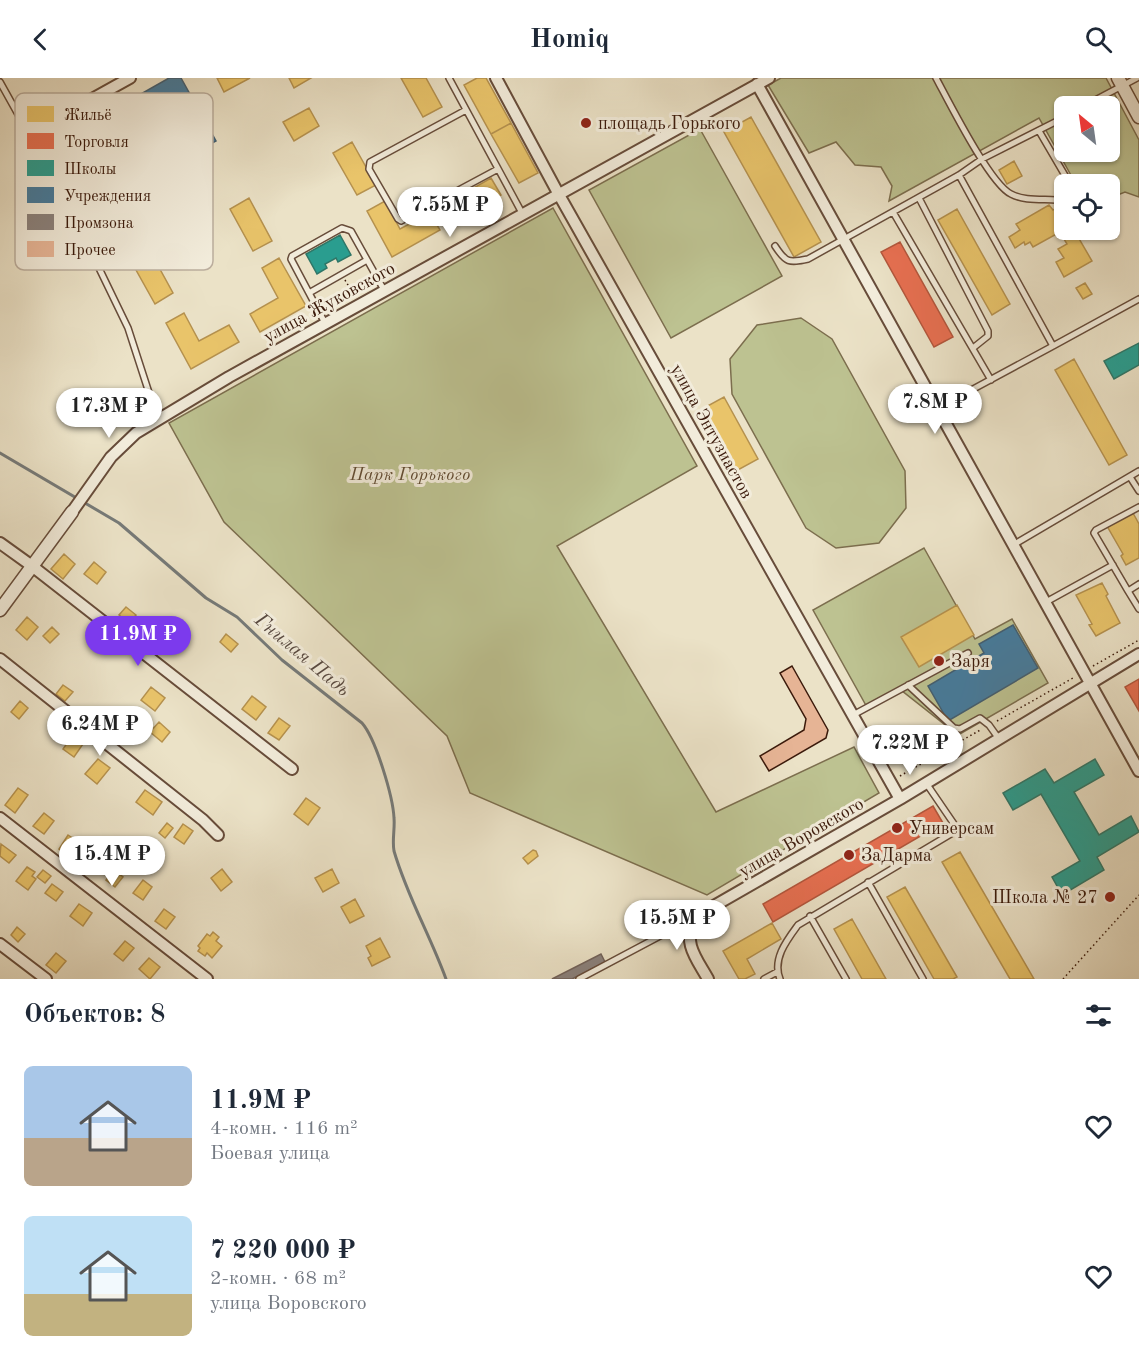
<!DOCTYPE html>
<html lang="ru">
<meta charset="utf-8">
<style>
body{margin:0;font-family:"Old Standard TT",serif;background:#f2f2f3;color:#1f2937;height:100vh;display:flex;flex-direction:column;font-size:22px;white-space:nowrap}
*{box-sizing:border-box;margin:0}
p{font-size:20px;color:#747a83}
.icon{flex:none;width:33px;height:33px;fill:none;stroke:currentColor;stroke-width:2;stroke-linecap:round;stroke-linejoin:round}
.map{position:relative;height:901px;overflow:hidden}
.drawer{display:flex;flex-direction:column;background:#fff;flex:1}
.drawer>*{flex:none}
.needle{width:39px;rotate:331deg}
.tools{position:absolute;left:1054px;top:18px;display:grid;gap:12px}
.tools a{display:grid;place-items:center;width:66px;height:66px;border-radius:9px;background:#fff;box-shadow:0 2px 4px #0004;font-size:30px}
.price{position:absolute;translate:-50% -51px;padding:0 14px;border-radius:21px;background:#fff;color:#222;font-size:20px;line-height:39px;filter:drop-shadow(0 2px 3px #0008)}
.price::after{content:'';position:absolute;left:50%;top:36px;width:18px;height:14px;margin-left:-9px;background:inherit;clip-path:polygon(0 0,100% 0,50% 100%)}
.price.current{background:#7c3aed;color:#fff}
ul{padding:0;list-style:none}
li{display:flex;align-items:center;gap:18px;height:150px;padding:0 24px}
li span{display:grid;place-items:center;flex:none;width:168px;height:120px;border-radius:9px;color:#555}
li>.icon{margin-inline-start:auto}
span .icon{width:72px;height:72px;fill:#fffc;stroke-width:1}
li b{font-size:26px}
h2{display:flex;justify-content:space-between;align-items:center;height:72px;padding:0 24px;font-size:26px}
header{display:flex;justify-content:space-between;align-items:center;height:78px;padding:0 24px;background:#fff;font-size:27px;font-weight:600}
.map>svg:first-child{display:block}
.green{fill:#bdc291;stroke:#7c6e4e;stroke-width:1.5;fill-rule:evenodd}
.homes{fill:#e9c46a;stroke:#b5914e;stroke-width:1.5}
.shops{fill:#e76f51;stroke:#b3563c;stroke-width:1.5}
.schools{fill:#2a9d8f;stroke:#2f7667;stroke-width:1.5}
.public{fill:#457b9d;stroke:#425e71;stroke-width:1.5}
.industry{fill:#8a817c;stroke:#72625a;stroke-width:1.5}
.lines{fill:none;stroke-linecap:round;stroke-linejoin:round}
.stream{stroke:#767a78;stroke-width:3}
.building{fill:#e6b495;stroke:#3b1a0b;stroke-width:1.5}
.service-casing{stroke:#674c3a;stroke-width:8}
.minor-casing{stroke:#674c3a;stroke-width:14}
.tertiary-casing{stroke:#674c3a;stroke-width:15}
.path{stroke:#3b1a0b;stroke-width:1.5;stroke-dasharray:1.5 3;stroke-linecap:butt}
.service{stroke:#f2ecdb;stroke-width:5}
.minor{stroke:#f2ecdb;stroke-width:10}
.tertiary{stroke:#f2ecdb;stroke-width:12}
.poi-dot{fill:#8f2418;stroke:#f2ecdb;stroke-width:2}
.labels{text-anchor:middle;stroke-width:6;stroke-linejoin:round;paint-order:stroke}
.poi-label{font-size:18px;fill:#3b1a0b;stroke:#f2ecdb;text-anchor:start}
.street-label{font-size:18px;fill:#3b1a0b;stroke:#f2ecdb}
.park-label{font-size:18px;font-style:italic;fill:#624c33;stroke:#f2ecdb}
.water-label{font-size:20px;font-style:italic;fill:#594a41;stroke:#f2ecdb}
.key{fill:#f2ecdb;stroke:#bbad9d;stroke-width:1.5}
.key-label{font-size:16px;fill:#3b1a0b}
</style>
<header><svg class="icon" aria-label="back" viewBox="0 0 24 24"><path d="M15 5l-7 7 7 7"/></svg>Homiq<svg class="icon" aria-label="search" viewBox="0 0 24 24"><circle cx="10" cy="10" r="6"/><path d="M15 15l6 6"/></svg></header>
<div class="map">
<svg width="1139" height="901" viewBox="0 0 1139 901">
<rect width="100%" height="100%" fill="#ebe2c7"/>
<filter id="stains"><feTurbulence type="fractalNoise" baseFrequency=".00333" numOctaves="4"/><feColorMatrix values="0 0 0 0 .2 0 0 0 0 .09 0 0 0 0 .02 0 0 0 .5 -.17"/></filter>
<radialGradient id="worn" r=".72"><stop offset=".6" stop-color="#630" stop-opacity="0"/><stop offset="1" stop-color="#630" stop-opacity=".3"/></radialGradient>
<!-- green -->
<path class="green" d="M781,0H1106L1139,62V119L1125,114L1110,120V106H1085L1072,99L1039,40L889,123L892,108L881,89L855,87L836,64L809,75L768,7ZM1065,28H1110V74H1065Z
M700,51L782,198L671,260L589,112Z
M553,130L697,388L557,468L716,734L854,669L879,715L707,817L470,715L447,658L224,444L169,345Z
M801,240L832,261L905,393L906,430L879,465L836,470L806,450L732,316L730,281L757,247Z
M924,470L975,561L1012,541L1048,605L958,657L902,613L868,631L813,532Z"/>
<!-- homes -->
<path class="homes" d="M217,0H250L224,14Z
M289,0H311L294,10Z
M401,0H426L442,29L423,39Z
M477,0H486L511,45L491,56L464,7Z
M309,30L319,48L294,63L283,44Z
M751,39L821,164L794,179L724,54Z
M511,45L538,95L519,105L491,56Z
M352,64L376,107L357,117L333,75Z
M1014,83L1022,98L1007,106L999,92Z
M491,100L501,117L453,144L444,127Z
M249,120L272,163L253,173L230,131Z
M385,123L400,151L430,135L440,152L392,179L367,133Z
M1049,127L1053,132L1056,130L1061,138L1065,136V152H1074L1092,183L1064,199L1056,184L1064,180L1058,171L1067,166L1060,154L1033,169L1030,164L1025,167L1024,164L1015,170L1009,159L1020,152L1016,146Z
M957,131L1010,226L992,237L938,142Z
M150,173L173,215L155,226L131,183Z
M279,180L306,228L260,254L250,236L278,220L262,190Z
M1085,205L1092,216L1083,221L1076,210Z
M184,235L199,263L229,247L239,264L191,291L166,245Z
M1074,281L1127,377L1109,387L1055,292Z
M724,319L758,381L736,393L702,331Z
M1133,435L1139,446V480L1126,487L1121,478L1123,476L1107,448Z
M64,476L75,486L63,501L51,491Z
M94,484L106,494L97,506L84,496Z
M1102,505L1108,516L1106,518L1120,545L1096,558L1089,547L1092,546L1076,517Z
M957,527L974,557L919,589L901,559Z
M126,529L136,537L129,545L119,537Z
M27,539L38,549L27,562L16,552Z
M52,549L59,556L50,565L43,558Z
M226,556L238,566L231,574L220,564Z
M63,607L73,614L65,623L56,616Z
M151,609L165,620L155,633L141,622Z
M252,618L266,629L256,642L242,631Z
M20,623L28,630L19,641L11,634Z
M279,640L290,648L279,662L268,655Z
M159,644L170,654L162,664L150,654Z
M72,658L83,666L74,679L63,671Z
M98,681L110,690L97,706L85,696Z
M18,710L28,717L15,735L5,727Z
M145,712L162,724L153,737L136,724Z
M306,720L320,730L308,747L294,736Z
M44,735L54,743L44,756L33,748Z
M167,745L173,750L165,760L159,755Z
M183,746L193,753L184,766L174,759Z
M68,757L77,763L67,777L59,771Z
M1,766L16,777L9,785L0,778Z
M533,772L536,773L538,778L528,786L523,780Z
M88,774L97,781L87,792L79,786Z
M960,774L1034,901H1010L942,784Z
M27,789L35,794L32,798L36,801L28,812L16,803Z
M222,791L232,804L221,813L211,800Z
M332,791L339,805L323,814L315,800Z
M43,792L51,798L45,805L37,799Z
M114,792L123,799L115,809L106,802Z
M143,802L152,809L143,822L133,815Z
M52,806L63,814L56,823L45,815Z
M905,809L957,899L953,901H934L887,819Z
M355,821L364,838L350,845L341,829Z
M79,826L92,835L83,848L70,838Z
M164,831L175,839L166,851L155,843Z
M852,841L886,901H862L834,851Z
M772,845L781,861L747,881L755,896L745,901H739L723,873Z
M17,849L25,856L18,864L11,857Z
M213,854L219,859L216,863L222,868L212,880L207,875L205,878L198,873L200,870L198,868L207,856L210,858Z
M380,860L390,879L372,888L368,880L371,878L366,868Z
M125,863L134,870L123,883L114,876Z
M56,875L66,883L56,895L46,887Z
M149,880L160,889L150,901L139,891Z"/>
<!-- shops -->
<path class="shops" d="M900,164L953,259L934,269L881,174Z
M1139,601V633L1125,609Z
M933,728L943,745L773,844L763,826Z"/>
<!-- schools -->
<path class="schools" d="M340,157L351,177L338,184L336,180L325,186L327,190L317,196L306,176Z
M1139,265V287L1114,301L1104,283Z
M1095,681L1104,697L1074,714L1099,757L1131,738L1139,754L1097,779L1104,792L1062,817L1052,799L1080,783L1041,716L1013,732L1003,715L1045,691L1054,705Z"/>
<!-- public -->
<path class="public" d="M169,0H181L216,63L183,81L176,67L189,60L171,28L163,32L159,24L147,31L139,17Z
M1013,547L1038,590L948,643L928,608L984,575L979,566Z"/>
<!-- industry -->
<path class="industry" d="M601,876L605,884L572,901H552Z"/>
<g class="lines">
<!-- stream -->
<path class="stream" d="M0,375L119,445L206,520L237,539L282,582L362,645C376,661 393,719 394,740C395,751 392,762 394,773C407,818 430,857 446,901"/>
</g>
<!-- building -->
<path class="building" d="M792,588L828,652L826,660L769,693L760,678L804,652L806,641L780,595Z"/>
<g class="lines">
<!-- service casing -->
<g class="service-casing">
<path id="service" d="M449,0L522,135
M936,0C949,24 990,106 1011,116C1024,123 1042,121 1056,122
M0,4L29,56L34,76L97,186L128,250L151,321
M1084,28L1137,0
M466,32L370,84L369,91L398,141L401,143L498,91
M1039,53L1070,106
M919,120L988,253V258L973,270
M893,134L991,302
M775,168C786,185 789,185 808,181L959,97L982,81L1065,39
M309,215L367,182
M325,245L291,181L292,178L342,150L351,153L384,212
M1053,268L1139,221
M938,330L1053,268L959,97
M1130,399L1139,413
M1013,467L1139,393
M1139,506L1128,513L1139,531
M1128,513L1094,455L1096,452L1139,429
M1046,524L1113,487
M908,607L954,650L960,651L980,640L989,647L999,661
M853,637L968,575
M868,804L923,901
M810,838L846,901
M579,901L692,841
M764,901L777,894
M780,901C772,881 787,862 798,847L954,754V746L926,705"/>
</g>
<!-- minor casing -->
<g class="minor-casing">
<path id="minor" d="M496,0L558,115L900,721
M757,6L1139,693
M29,56L130,0
M72,434L111,379L136,355L229,299L769,0
M0,465L32,488L292,691
M0,581L203,742L218,757
M0,740L207,901
M0,866L46,901
M708,901C695,878 684,867 693,840L900,721L1139,576"/>
</g>
<!-- tertiary casing -->
<g class="tertiary-casing">
<path id="tertiary" d="M1118,0L1139,39
M0,532L72,434"/>
</g>
<!-- path -->
<path class="path" d="M345,202L355,219
M1093,588L1139,562
M997,643L1073,600
M900,698L982,651
M1063,901L1139,817"/>
<!-- service -->
<use href="#service" class="service"/>
<!-- minor -->
<use href="#minor" class="minor"/>
<!-- tertiary -->
<use href="#tertiary" class="tertiary"/>
</g>
<!-- markers -->
<g class="poi-dot">
<circle cx="586" cy="45" r="6"/>
<circle cx="939" cy="583" r="6"/>
<circle cx="897" cy="750" r="6"/>
<circle cx="849" cy="777" r="6"/>
<circle cx="1110" cy="819" r="6"/>
</g>
<g class="labels">
<!-- poi labels -->
<g class="poi-label">
<text x="598" y="51">площадь Горького</text>
<text x="951" y="589">Заря</text>
<text x="909" y="756">Универсам</text>
<text x="861" y="783">ЗаДарма</text>
<text x="1098" y="825" text-anchor="end">Школа № 27</text>
</g>
<!-- street labels -->
<g class="street-label">
<text transform="translate(329 224) rotate(-29)" y="6">улица Жуковского</text>
<text transform="translate(712 353) rotate(61)" y="6">улица Энтузиастов</text>
<text transform="translate(801 759) rotate(-30)" y="6">улица Воровского</text>
</g>
<!-- park labels -->
<g class="park-label">
<text x="410" y="402">Парк Горького</text>
</g>
<!-- water labels -->
<g class="water-label">
<text transform="translate(303 576) rotate(40)" y="7">Гнилая Падь</text>
</g>
</g>
<!-- legend -->
<rect x="15" y="15" width="198" height="177" rx="9" class="key"/>
<rect x="27" y="28" width="27" height="16" fill="#e9c46a"/>
<rect x="27" y="55" width="27" height="16" fill="#e76f51"/>
<rect x="27" y="82" width="27" height="16" fill="#2a9d8f"/>
<rect x="27" y="109" width="27" height="16" fill="#457b9d"/>
<rect x="27" y="136" width="27" height="16" fill="#8a817c"/>
<rect x="27" y="163" width="27" height="16" fill="#e6b495"/>
<g class="key-label">
<text x="64" y="42">Жильё</text>
<text x="64" y="69">Торговля</text>
<text x="64" y="96">Школы</text>
<text x="64" y="123">Учреждения</text>
<text x="64" y="150">Промзона</text>
<text x="64" y="177">Прочее</text>
</g>
<rect width="100%" height="100%" filter="url(#stains)"/>
<rect width="100%" height="100%" fill="url(#worn)"/>
</svg>
<div class="tools">
<a><svg class="needle" viewBox="-14 -14 28 28"><path d="M0-13l5 13h-10z" fill="#e53935"/><path d="M0 13l5-13h-10z" fill="#747a83"/></svg></a>
<a><svg class="icon" aria-label="locate" viewBox="0 0 24 24"><circle cx="12" cy="12" r="6"/><path d="M12 2v4M12 18v4M2 12h4M18 12h4"/></svg></a>
</div>
<b class="price" style="left:450px;top:160px">7.55M ₽</b>
<b class="price" style="left:935px;top:357px">7.8M ₽</b>
<b class="price" style="left:109px;top:361px">17.3M ₽</b>
<b class="price current" style="left:138px;top:589px">11.9M ₽</b>
<b class="price" style="left:100px;top:679px">6.24M ₽</b>
<b class="price" style="left:910px;top:698px">7.22M ₽</b>
<b class="price" style="left:112px;top:809px">15.4M ₽</b>
<b class="price" style="left:677px;top:873px">15.5M ₽</b>
</div>
<section class="drawer">
<h2>Объектов: 8<svg class="icon" aria-label="filters" viewBox="0 0 24 24"><path d="M4 7h16M4 17h16"/><circle cx="9" cy="7" r="2"/><circle cx="15" cy="17" r="2"/></svg></h2>
<ul>
<li><span style="background:linear-gradient(#a9c7e8 60%,#b9a48a 0)"><svg class="icon" aria-label="home" viewBox="0 0 24 24"><path d="M3 11l9-7 9 7M6 9v11h12V9"/></svg></span><div><b>11.9M ₽</b><p>4-комн. · 116 m²</p><p>Боевая улица</p></div><svg class="icon" aria-label="heart" viewBox="0 0 24 24"><path d="M12 20l-8-8c-3-5 5-10 8-4 3-6 11-1 8 4z"/></svg></li>
<li><span style="background:linear-gradient(#bfe0f5 65%,#c2b280 0)"><svg class="icon" aria-label="home" viewBox="0 0 24 24"><path d="M3 11l9-7 9 7M6 9v11h12V9"/></svg></span><div><b>7 220 000 ₽</b><p>2-комн. · 68 m²</p><p>улица Воровского</p></div><svg class="icon" aria-label="heart" viewBox="0 0 24 24"><path d="M12 20l-8-8c-3-5 5-10 8-4 3-6 11-1 8 4z"/></svg></li>
</ul>
</section>
